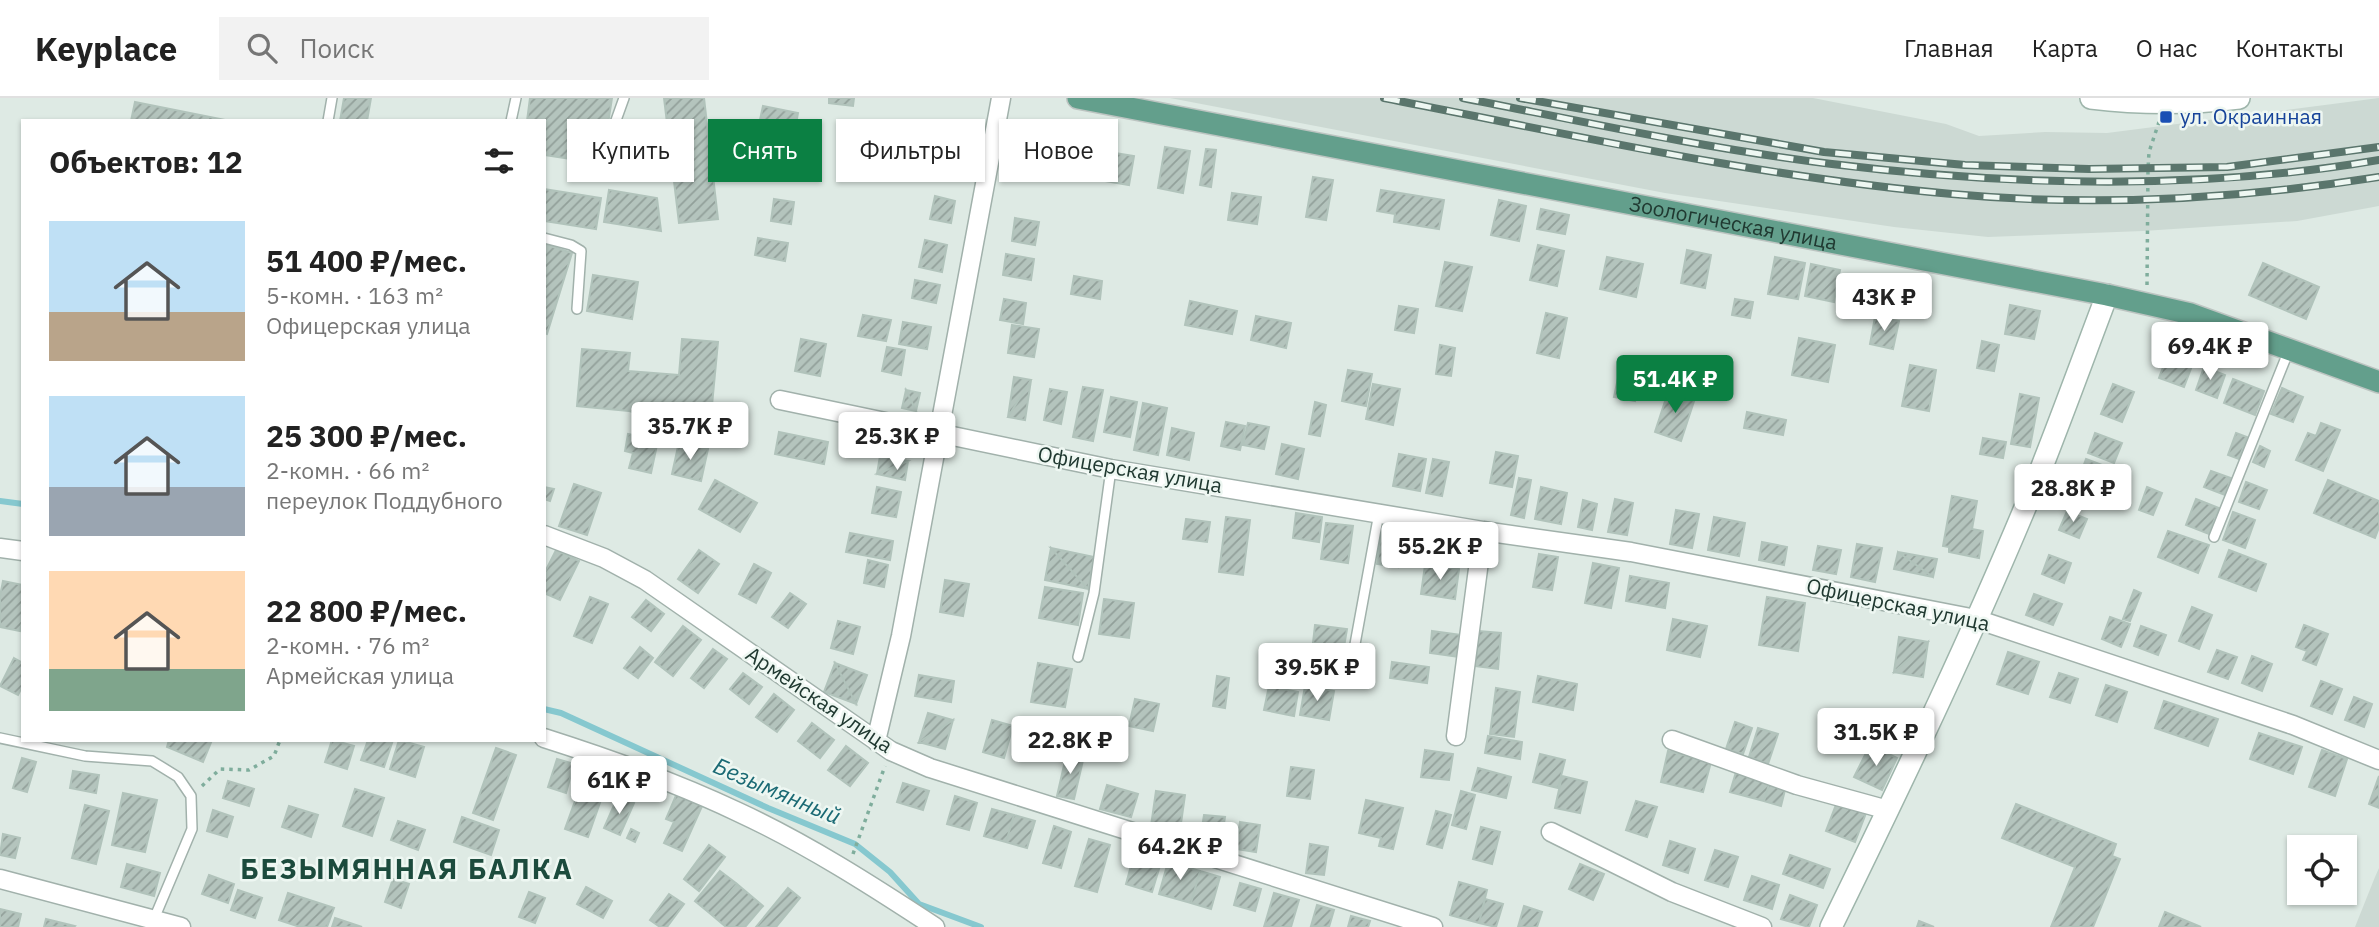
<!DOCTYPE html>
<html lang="ru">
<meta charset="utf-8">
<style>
body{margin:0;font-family:"IBM Plex Sans",sans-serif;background:#f2f2f2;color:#222;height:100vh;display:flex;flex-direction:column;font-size:26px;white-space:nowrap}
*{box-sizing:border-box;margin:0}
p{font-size:23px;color:#767676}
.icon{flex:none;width:38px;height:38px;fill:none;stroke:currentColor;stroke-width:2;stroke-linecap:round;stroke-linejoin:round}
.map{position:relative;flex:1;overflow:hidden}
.sheet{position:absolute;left:21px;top:21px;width:525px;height:623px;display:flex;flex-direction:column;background:#fff;border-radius:0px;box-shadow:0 2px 5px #0004}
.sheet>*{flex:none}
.top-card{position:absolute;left:567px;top:21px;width:665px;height:63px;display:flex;gap:14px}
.tools{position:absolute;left:2287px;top:737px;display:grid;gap:14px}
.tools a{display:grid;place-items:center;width:70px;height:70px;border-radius:0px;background:#fff;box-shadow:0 2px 5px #0004;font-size:35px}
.price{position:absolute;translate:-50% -60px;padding:0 16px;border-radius:7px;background:#fff;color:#222;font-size:23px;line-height:46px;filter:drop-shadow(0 2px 4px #0008)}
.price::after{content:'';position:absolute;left:50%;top:42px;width:21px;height:16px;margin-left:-10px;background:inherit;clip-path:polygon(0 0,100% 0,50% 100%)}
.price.current{background:#0b8043;color:#fff}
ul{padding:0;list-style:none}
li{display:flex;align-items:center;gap:21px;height:175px;padding:0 28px}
li span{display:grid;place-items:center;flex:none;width:196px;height:140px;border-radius:0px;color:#555}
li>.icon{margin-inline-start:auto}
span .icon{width:84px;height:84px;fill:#fffc;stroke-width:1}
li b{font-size:30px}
h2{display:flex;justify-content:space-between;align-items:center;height:84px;padding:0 28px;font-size:30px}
.chip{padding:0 24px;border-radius:0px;background:#fff;box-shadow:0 2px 5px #0004;font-size:24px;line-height:63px}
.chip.current{background:#0b8043;color:#fff}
header{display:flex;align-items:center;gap:42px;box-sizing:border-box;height:98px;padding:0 35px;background:#fff;border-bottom:2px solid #e0e0e0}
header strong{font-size:33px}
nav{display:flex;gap:38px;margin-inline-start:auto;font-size:24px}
.search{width:490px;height:63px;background:#f2f2f2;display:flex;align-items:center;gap:18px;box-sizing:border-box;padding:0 24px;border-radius:0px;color:#767676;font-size:26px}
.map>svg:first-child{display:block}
.built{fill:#ccd9d3}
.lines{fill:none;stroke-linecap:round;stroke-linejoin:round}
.stream{stroke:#86c8cf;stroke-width:6}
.building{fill:url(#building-hatch);stroke:#b1c3bb;stroke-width:2}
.lane-casing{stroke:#a1b1ab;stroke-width:12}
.street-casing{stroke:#a1b1ab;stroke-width:21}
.secondary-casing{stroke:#9eb5ab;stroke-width:24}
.primary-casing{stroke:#bcc4c1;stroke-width:24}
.path{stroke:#7fad9c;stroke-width:3.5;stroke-dasharray:3.5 5;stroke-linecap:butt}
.lane{stroke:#fff;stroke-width:9}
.street{stroke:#fff;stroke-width:18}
.secondary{stroke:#fff;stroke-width:21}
.primary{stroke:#639f8c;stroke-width:21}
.rail-casing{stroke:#5a756c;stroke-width:8}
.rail{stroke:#eef7f2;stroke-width:5;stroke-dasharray:16;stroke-linecap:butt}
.transit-dot{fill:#1a4fb4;stroke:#eef7f2;stroke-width:2.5}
.labels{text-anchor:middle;stroke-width:5;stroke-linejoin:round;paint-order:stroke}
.transit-label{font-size:21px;fill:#164399;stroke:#eef7f2;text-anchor:start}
.street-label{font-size:21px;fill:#203931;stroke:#eef7f2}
.water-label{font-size:23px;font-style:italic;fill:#1b6a74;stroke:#eef7f2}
.district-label{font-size:28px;font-weight:bold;letter-spacing:2px;fill:#1c4b3d;stroke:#eef7f2}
</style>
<header>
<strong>Keyplace</strong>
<div class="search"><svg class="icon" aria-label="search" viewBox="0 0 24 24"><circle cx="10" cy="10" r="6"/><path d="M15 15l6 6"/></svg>Поиск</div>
<nav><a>Главная</a><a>Карта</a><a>О нас</a><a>Контакты</a></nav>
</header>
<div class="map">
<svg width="2379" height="829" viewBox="0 0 2379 829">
<defs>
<pattern id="building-hatch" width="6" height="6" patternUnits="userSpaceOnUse" patternTransform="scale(1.75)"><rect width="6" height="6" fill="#b4c4bd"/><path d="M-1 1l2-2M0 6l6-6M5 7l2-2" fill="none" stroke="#92a09a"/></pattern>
</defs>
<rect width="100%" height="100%" fill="#deeae4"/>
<!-- built -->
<path class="built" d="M1170,0H1813L1946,26L1979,38L2045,34L2107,35L2379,0V108L2297,123L2143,133L1988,139L1894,129L1665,95Z
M2379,770V829H2355L2375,779Z"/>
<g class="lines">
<!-- stream -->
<path class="stream" d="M0,403L23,406
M544,611L561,615L768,710L855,746L890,774L919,806L981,829"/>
</g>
<!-- building -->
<path class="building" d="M344,0H371L367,23H340Z
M530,0H612L606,39L582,35L578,62L544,57V23H527Z
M664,0H704L718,121L679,125Z
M829,0H854L853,8L829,5Z
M135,4L230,23H131Z
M763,8L798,15L794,37L758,31Z
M1042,25L1064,28L1059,61Z
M1042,25L1059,61L1037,57Z
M945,49L965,52L960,78L940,74Z
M1165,49L1190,53L1183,95L1158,90Z
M1206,51L1216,52L1211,89L1200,87Z
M1103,53L1134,58L1129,87L1099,82Z
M1313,79L1333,82L1326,122L1306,119Z
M544,91L601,100L596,131L544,123Z
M609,92L657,100L661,133L604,124Z
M1381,92L1444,102L1439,131L1394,124L1395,116L1377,113Z
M1232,95L1261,99L1257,126L1228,122Z
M935,98L955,103L951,125L930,121Z
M774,101L794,104L791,126L771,123Z
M1499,102L1526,108L1519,143L1491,137Z
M1541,111L1569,117L1565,136L1537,131Z
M1015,120L1039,124L1035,147L1012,143Z
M758,140L788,145L785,163L755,157Z
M925,142L947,147L942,174L919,169Z
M544,146L572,155L547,236L544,235Z
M1538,147L1564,153L1557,188L1530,182Z
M1687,152L1711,157L1705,190L1681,185Z
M1006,156L1034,161L1031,182L1003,177Z
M1607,159L1643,166L1636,199L1600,191Z
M1775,159L1805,165L1798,201L1768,196Z
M1445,164L1472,169L1462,213L1436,208Z
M2263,165L2319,189L2306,221L2249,197Z
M1811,166L1840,172L1834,204L1805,198Z
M593,177L638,184L632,221L587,213Z
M1074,178L1102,183L1100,201L1071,196Z
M915,182L940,187L936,205L912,200Z
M1004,201L1026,205L1023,226L1000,222Z
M1735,201L1753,204L1750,220L1732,217Z
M1190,203L1237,213L1232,236L1185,227Z
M2010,207L2040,213L2034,241L2005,236Z
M1399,208L1418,211L1414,235L1395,232Z
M1546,215L1567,220L1559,260L1537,255Z
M863,217L891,222L886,243L858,238Z
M1256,218L1291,225L1286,250L1251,242Z
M1875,219L1899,223L1893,251L1870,246Z
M903,224L931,229L927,251L899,246Z
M1012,227L1039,231L1034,259L1008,255Z
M1799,240L1835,247L1828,284L1792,277Z
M682,241L718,244L711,318L681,315V326L629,313L577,308L582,251L630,255L628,273L679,277Z
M801,241L826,246L820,278L795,273Z
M1982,243L1999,247L1994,273L1977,270Z
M1440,247L1455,250L1451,278L1436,276Z
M887,249L905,252L901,277L882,273Z
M2168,256L2193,265L2184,289L2159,280Z
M1621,266L1642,271L1635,303L1614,299Z
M1910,267L1936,272L1929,313L1902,308Z
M2204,269L2225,277L2217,300L2196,292Z
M1348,272L1372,276L1366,308L1342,303Z
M1014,279L1031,282L1008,319Z
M2233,281L2264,293L2255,317L2224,305Z
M1031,282L1025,322L1008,319Z
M1373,286L1400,291L1393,327L1366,321Z
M2113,286L2134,294L2122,324L2101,316Z
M1083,289L1103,292L1093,343L1073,339Z
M2282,290L2303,299L2293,324L2271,316Z
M1050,291L1067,294L1061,326L1044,322Z
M1669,291L1695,300L1681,343L1655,334Z
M906,292L916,313L902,310Z
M906,292L920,295L916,313Z
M2020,296L2039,300L2030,349L2011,346Z
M1111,299L1137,304L1130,339L1104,334Z
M1315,304L1326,307L1320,338L1309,336Z
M1143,305L1167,310L1158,357L1134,352Z
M1747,314L1786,322L1783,337L1744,330Z
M1226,324L1245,328L1240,352L1221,348Z
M1248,325L1269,329L1264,351L1243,347Z
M2321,325L2340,332L2323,373L2296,362L2308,335L2316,338Z
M1172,330L1194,335L1189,362L1167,357Z
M779,334L828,344L824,366L775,356Z
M2095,335L2122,345L2114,365L2088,355Z
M2236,335L2247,339L2239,361L2228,357Z
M628,336L658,342L651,375L629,370L633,355L625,353Z
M1983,340L2006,344L2003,360L1980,356Z
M679,344L708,351L701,383L672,376Z
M1282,346L1304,351L1298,381L1276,376Z
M2260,348L2270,353L2264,369L2253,364Z
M1496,354L1518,358L1512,389L1490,385Z
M1399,356L1426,361L1420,393L1393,388Z
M880,358L908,363L877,376Z
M1433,361L1449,364L1442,398L1426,395Z
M2086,361L2113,371L2101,401L2075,391Z
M908,363L905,382L877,376Z
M2211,373L2231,380L2225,397L2204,389Z
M1519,380L1531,382L1524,420L1511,417Z
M715,382L757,405L740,434L699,411Z
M2328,382L2379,403V429L2375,440L2314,415Z
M2246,384L2267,392L2259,411L2239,404Z
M574,386L601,395L587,437L559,428Z
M544,389L554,391L550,403L544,401Z
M877,389L901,394L896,419L872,415Z
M1541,389L1567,395L1561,426L1535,421Z
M2147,389L2162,395L2153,417L2139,412Z
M1952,398L1977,403L1972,431L1983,433L1979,460L1949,454V449L1943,448Z
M1615,401L1633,405L1627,437L1608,434Z
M2196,401L2219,410L2209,436L2186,427Z
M1583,402L1597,406L1592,432L1578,429Z
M1676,412L1699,416L1692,450L1670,446Z
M2067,413L2087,421L2079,440L2059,432Z
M2233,414L2255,422L2245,450L2223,442Z
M1296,415L1322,419L1319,444L1293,440Z
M1226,419L1250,422L1243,477L1219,474Z
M1714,419L1745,425L1739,458L1708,452Z
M1186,421L1210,424L1207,444L1183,441Z
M1326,425L1353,428L1348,465L1321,461Z
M1382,428L1403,431L1398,469L1377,466Z
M2168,433L2209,447L2198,475L2158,459Z
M850,435L893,443L890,462L846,454Z
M1762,444L1787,449L1784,467L1759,462Z
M1857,446L1882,450L1875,484L1851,479Z
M1818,448L1841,452L1836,476L1813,472Z
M1051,450L1088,491L1045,482Z
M1051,450L1094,459L1088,491Z
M556,452L579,463L560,502L544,495V476Z
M699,452L719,466L698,495L678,481Z
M2229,452L2266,466L2256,493L2219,479Z
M1898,454L1933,479L1894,471Z
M1898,454L1937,461L1933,479Z
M1539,456L1558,459L1552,492L1533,489Z
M2049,457L2071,465L2064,485L2042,476Z
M868,462L888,467L884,489L864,485Z
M1593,465L1619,470L1611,510L1585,505Z
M754,466L771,475L756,505L739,496Z
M1425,467L1459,471L1455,501L1421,496Z
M1630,478L1669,485L1665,510L1626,503Z
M945,482L969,486L963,518L940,514Z
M3,483L23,487V520L20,533L0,529V498Z
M1045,489L1083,495L1078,527L1039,520Z
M2134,492L2141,495L2130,523L2123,521Z
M790,495L806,506L788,530L772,519Z
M2034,496L2062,506L2053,527L2026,517Z
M590,499L608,506L592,545L574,538Z
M1767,499L1805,505L1798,553L1759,547Z
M1104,501L1134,505L1129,540L1099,536Z
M646,502L664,516L651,533L632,519Z
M2192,509L2212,517L2199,551L2179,543Z
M2110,519L2130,526L2121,549L2102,541Z
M1673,521L1707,528L1700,559L1667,552Z
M838,523L860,529L853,556L831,550Z
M1315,527L1347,531L1344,549L1313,545Z
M2304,527L2328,536L2316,567L2303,562L2307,553L2296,549Z
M683,528L701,542L673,578L655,564Z
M2141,528L2166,537L2158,557L2134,548Z
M1432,533L1462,537L1460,559L1430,555Z
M1478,533L1501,535L1498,571L1474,568Z
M1899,539L1928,544L1894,574Z
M1928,544L1923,579L1894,574Z
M1317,546L1341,550L1339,566L1314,563Z
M640,549L653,560L638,580L624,570Z
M713,551L727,561L704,590L691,580Z
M2217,552L2237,559L2228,581L2208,574Z
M2008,554L2039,564L2028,596L1997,586Z
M2252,558L2272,566L2262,593L2242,585Z
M14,560L23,565V587L18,597L0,588Z
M1392,564L1429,569L1427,585L1390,580Z
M835,565L856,606L824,594Z
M835,565L867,577L856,606Z
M1038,565L1072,571L1065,609L1031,604Z
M743,575L762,589L749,606L730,591Z
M2059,575L2078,581L2070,605L2050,599Z
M919,577L954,583L951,604L915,598Z
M1217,578L1229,580L1225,610L1213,608Z
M1538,578L1577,586L1573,612L1533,604Z
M2321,583L2342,591L2332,616L2311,608Z
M2106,587L2127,594L2117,624L2096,617Z
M1269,588L1298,594L1294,618L1264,612Z
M1305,588L1334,593L1329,622L1300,617Z
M1496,590L1520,594L1514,639L1490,636Z
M774,596L794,612L777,634L756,619Z
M2354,599L2372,606L2364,629L2345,622Z
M1135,601L1159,606L1153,633L1129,628Z
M2164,603L2218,621L2208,648L2155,630Z
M1900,614L1915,621L1904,645L1889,638Z
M928,615L953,622L919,644Z
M953,622L945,651L919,644Z
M992,622L1013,628L1004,660L983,654Z
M1735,624L1752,630L1743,656L1726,651Z
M812,625L834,642L820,660L798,643Z
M1758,630L1778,636L1768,666L1749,659Z
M2259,635L2302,649L2293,676L2250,661Z
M1488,638L1522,644L1520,661L1485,655Z
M1046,639L1066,643L1062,662L1042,658Z
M169,642H212L203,664L167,649Z
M332,642L354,648L347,671L325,664Z
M368,642H393L384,669L361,662Z
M399,642L424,649L415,679L390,671Z
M1870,647L1897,660L1882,692L1854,679Z
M846,648L868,665L850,688L828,672Z
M496,650L516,657L493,722L473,715Z
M1425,652L1453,656L1449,682L1421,679Z
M2322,652L2347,661L2335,698L2309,689Z
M1668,653L1711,664L1703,694L1661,684Z
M1067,654L1084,658L1074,701L1057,698Z
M1540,656L1565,662L1558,690L1533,684Z
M22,660L36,664L27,694L13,690Z
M557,661L574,666L566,695L548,689Z
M1291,669L1314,672L1310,701L1287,698Z
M1478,670L1511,679L1506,700L1472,692Z
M73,673L99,677L96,695L70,690Z
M1736,674L1770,683L1764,703L1730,694Z
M1562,678L1587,684L1580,715L1555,710Z
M2379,678V710L2369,706Z
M228,683L254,691L249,708L223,700Z
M1770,683L1786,688L1781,708L1764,703Z
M903,685L929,693L923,712L897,704Z
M1107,687L1138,696L1131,719L1100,711Z
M355,691L384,700L372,738L343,728Z
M579,692L602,699L588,739L565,731Z
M1156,693L1185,697L1180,732L1151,728Z
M1461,693L1475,697L1466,731L1452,727Z
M123,695L157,702L145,754L112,747Z
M677,695L703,706L682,753L664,745L674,724L666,721Z
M618,698L634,705L620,737L604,730Z
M955,698L977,705L969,732L947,726Z
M1366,702L1403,710L1393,751L1379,748L1381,740L1359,735Z
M1636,703L1657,709L1647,739L1626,732Z
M1837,704L1866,715L1855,744L1826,733Z
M2016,706L2116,746L2112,758L2120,761L2093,829H2051L2075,769L2002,740Z
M85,707L109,713L96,766L72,760Z
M289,708L318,717L311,739L282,729Z
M992,711L1014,717L1006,744L984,738Z
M213,712L233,719L227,739L207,733Z
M1436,713L1451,717L1442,750L1427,746Z
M1014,717L1035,723L1027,750L1006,744Z
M1204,717L1225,719L1221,745L1200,742Z
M462,719L499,732L491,757L454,744Z
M398,723L425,732L418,752L391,742Z
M1240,724L1260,727L1256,754L1236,751Z
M1054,728L1071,734L1061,770L1043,765Z
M1481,729L1500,734L1492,766L1473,761Z
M631,731L639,735L635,744L627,740Z
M3,736L20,740L15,760L0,757Z
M1089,741L1110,747L1097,794L1075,788Z
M1670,743L1695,751L1688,775L1663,767Z
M1310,746L1328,749L1324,777L1306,775Z
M709,747L725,759L699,793L684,781Z
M1715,752L1738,759L1728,789L1705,782Z
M1135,753L1162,761L1152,794L1126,786Z
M1790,757L1830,771L1823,790L1783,776Z
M1168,764L1200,773L1191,805L1159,796Z
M127,766L160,775L154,798L121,789Z
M1580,766L1604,776L1593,802L1569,791Z
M720,773L737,786L712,817L695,803Z
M1200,773L1220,779L1211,811L1191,805Z
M209,777L234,786L228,805L202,796Z
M1752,778L1779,787L1772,811L1744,802Z
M393,781L409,786L401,810L385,804Z
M1459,784L1487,792L1479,825L1450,817Z
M1240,785L1261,791L1255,813L1234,807Z
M737,786L763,808L745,829H726L712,817Z
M586,789L612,803L603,820L577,806Z
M788,790L800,800L776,829H756Z
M238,792L262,800L255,820L231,812Z
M529,794L545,800L535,825L519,819Z
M288,795L334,810L327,829H300L279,822Z
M1274,795L1299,802L1291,829H1264Z
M669,796L684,806L667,829H660L650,822Z
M1790,797L1817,807L1809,829L1781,821Z
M1485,801L1503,806L1496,829L1479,825Z
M1317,807L1334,812L1329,829L1311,828Z
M1524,808L1542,814L1537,829H1518Z
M0,811L21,816L18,829H0Z
M2165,814L2201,829H2159Z
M1351,818L1370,823L1368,829H1348Z
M335,820L362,829H332Z
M46,821L75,828L74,829H44Z
M1919,823L1934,829H1917Z"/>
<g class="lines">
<!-- lane casing -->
<g class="lane-casing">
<path id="lane" d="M328,23L332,0
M511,23L516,0
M606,78L610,39L624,0
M544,140L571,147L581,153L577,211
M2214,439L2289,252
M1078,559L1094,495L1111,371
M1351,568L1379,415
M0,640L85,658L152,663L178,679L191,698L192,731L154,821"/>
</g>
<!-- street casing -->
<g class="street-casing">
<path id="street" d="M780,302L1111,371L1483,433L1631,454L1976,521L2293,627L2379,662
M544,437L604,460L645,482L891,653L930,670L1433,829
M0,450L23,453
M1456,638L1483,433
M544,640C610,661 675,684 738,714C807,746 871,787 935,829
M1672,642L1797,687L1888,712
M876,643L901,538L1001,0
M1551,734L1672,794L1762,829
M0,781L181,829"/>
</g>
<!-- secondary casing -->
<g class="secondary-casing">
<path id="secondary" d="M2091,0C2141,6 2189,6 2239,0
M1831,829C1905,678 1978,526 2041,371C2064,313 2085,255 2107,197"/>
</g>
<!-- primary casing -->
<g class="primary-casing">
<g id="primary">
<path id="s1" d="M1078,0L2107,197L2191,216L2379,284"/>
</g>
</g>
<!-- path -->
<path class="path" d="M2147,187L2148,71L2149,54L2159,24
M202,688L220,671L249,672L274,658L280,642
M853,756L885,668"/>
<!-- lane -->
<use href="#lane" class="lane"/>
<!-- street -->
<use href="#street" class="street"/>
<!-- secondary -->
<use href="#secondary" class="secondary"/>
<!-- primary -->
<use href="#primary" class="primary"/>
<!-- rail casing -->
<g class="rail-casing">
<path id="rail" d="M1384,0C1572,37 1760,79 1952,96C2093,109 2239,101 2379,79
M1463,0C1585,24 1708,51 1832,66C2013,88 2199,93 2379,62
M1520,0L1824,54L1965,67L2089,71L2227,69L2379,49"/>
</g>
<!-- rail -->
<use href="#rail" class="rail"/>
</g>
<!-- markers -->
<rect class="transit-dot" x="2159" y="12" width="14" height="14" rx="3.5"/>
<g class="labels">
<!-- transit labels -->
<g class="transit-label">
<text x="2180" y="26">ул. Окраинная</text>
</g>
<!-- street labels -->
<g class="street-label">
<text dy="7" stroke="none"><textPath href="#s1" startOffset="667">Зоологическая улица</textPath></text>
<text transform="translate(1130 372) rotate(10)" y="7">Офицерская улица</text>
<text transform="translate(1898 507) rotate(12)" y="7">Офицерская улица</text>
<text transform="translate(819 602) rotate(34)" y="7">Армейская улица</text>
</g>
<!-- water labels -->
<g class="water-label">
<text transform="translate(777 693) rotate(23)" y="8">Безымянный</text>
</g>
<!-- district labels -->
<g class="district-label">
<text x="407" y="781">БЕЗЫМЯННАЯ БАЛКА</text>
</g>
</g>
</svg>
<div class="tools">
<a><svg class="icon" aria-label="locate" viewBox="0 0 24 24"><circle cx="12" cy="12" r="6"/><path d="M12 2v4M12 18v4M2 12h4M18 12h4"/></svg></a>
</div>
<b class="price" style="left:1884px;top:235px">43K ₽</b>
<b class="price" style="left:2210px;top:284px">69.4K ₽</b>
<b class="price current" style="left:1675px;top:317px">51.4K ₽</b>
<b class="price" style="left:690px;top:364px">35.7K ₽</b>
<b class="price" style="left:897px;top:374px">25.3K ₽</b>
<b class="price" style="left:2073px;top:426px">28.8K ₽</b>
<b class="price" style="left:1440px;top:484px">55.2K ₽</b>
<b class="price" style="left:1317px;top:605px">39.5K ₽</b>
<b class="price" style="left:1876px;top:670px">31.5K ₽</b>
<b class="price" style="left:1070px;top:678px">22.8K ₽</b>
<b class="price" style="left:619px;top:718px">61K ₽</b>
<b class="price" style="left:1180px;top:784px">64.2K ₽</b>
<div class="top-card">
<a class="chip">Купить</a>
<a class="chip current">Снять</a>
<a class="chip">Фильтры</a>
<a class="chip">Новое</a>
</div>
<section class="sheet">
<h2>Объектов: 12<svg class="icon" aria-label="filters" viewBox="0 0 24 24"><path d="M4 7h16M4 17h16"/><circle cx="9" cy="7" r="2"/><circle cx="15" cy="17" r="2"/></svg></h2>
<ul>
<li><span style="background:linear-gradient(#bfe0f5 65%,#b9a48a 0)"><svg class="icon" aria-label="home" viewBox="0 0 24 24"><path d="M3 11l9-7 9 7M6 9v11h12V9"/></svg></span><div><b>51 400 ₽/мес.</b><p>5-комн. · 163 m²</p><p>Офицерская улица</p></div></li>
<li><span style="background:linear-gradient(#bfe0f5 65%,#9aa5b1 0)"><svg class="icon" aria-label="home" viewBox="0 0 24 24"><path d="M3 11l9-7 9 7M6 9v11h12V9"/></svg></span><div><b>25 300 ₽/мес.</b><p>2-комн. · 66 m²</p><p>переулок Поддубного</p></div></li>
<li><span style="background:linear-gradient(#ffd9b3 70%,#7fa58c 0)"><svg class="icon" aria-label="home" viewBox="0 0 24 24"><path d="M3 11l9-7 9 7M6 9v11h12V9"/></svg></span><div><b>22 800 ₽/мес.</b><p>2-комн. · 76 m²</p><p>Армейская улица</p></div></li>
</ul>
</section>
</div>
